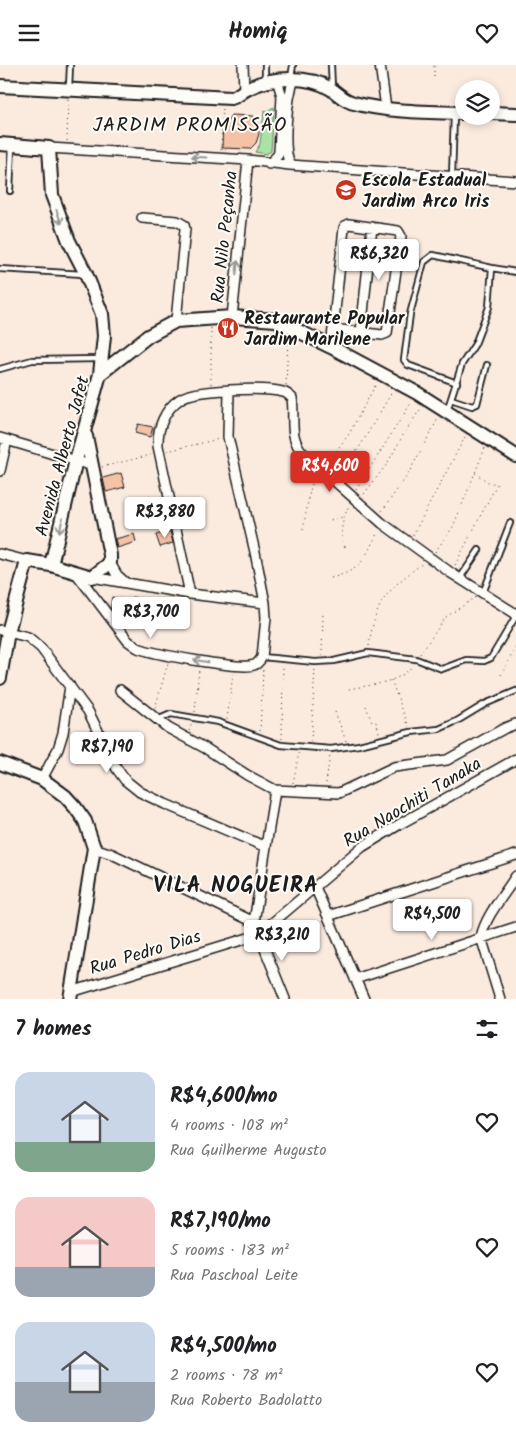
<!DOCTYPE html>
<meta charset="utf-8">
<style>
body{margin:0;font-family:Kalam,sans-serif;background:#f6f6f6;color:#202124;height:100vh;display:flex;flex-direction:column;font-size:19px;white-space:nowrap}
*{box-sizing:border-box;margin:0}
p{font-size:16px;color:#757577}
.icon{flex:none;width:28px;height:28px;fill:none;stroke:currentColor;stroke-width:2;stroke-linecap:round;stroke-linejoin:round}
.map{position:relative;height:934px;overflow:hidden}
.sheet{display:flex;flex-direction:column;background:#fff;flex:1}
.sheet>*{flex:none}
.controls{position:absolute;left:455px;top:15px;display:grid;gap:10px}
.controls a{display:grid;place-items:center;width:45px;height:45px;border-radius:50%;background:#fff;box-shadow:0 2px 8px #0003;font-size:25px}
.price{position:absolute;translate:-50% -42px;padding:0 11px;border-radius:5px;background:#fff;color:#222;font-size:16px;line-height:32px;filter:drop-shadow(0 1px 2px #0008)}
.price::after{content:'';position:absolute;left:50%;top:30px;width:15px;height:11px;margin-left:-8px;background:inherit;clip-path:polygon(0 0,100% 0,50% 100%)}
.price.on{background:#d93025;color:#fff}
ul{padding:0;list-style:none}
li{display:flex;align-items:center;gap:15px;height:125px;padding:0 15px}
li span{display:grid;place-items:center;flex:none;width:140px;height:100px;border-radius:15px;color:#555}
li>.icon{margin-inline-start:auto}
span .icon{width:60px;height:60px;fill:#fffc;stroke-width:1}
li b{font-size:21px}
h2{display:flex;justify-content:space-between;align-items:center;height:60px;padding:0 15px;font-size:21px}
header{display:flex;justify-content:space-between;align-items:center;height:65px;padding:0 15px;background:#fff;font-size:22px;font-weight:800}
.map>svg:first-child{display:block}
.green{fill:#a9e3a8;stroke:#628062}
.building{fill:#f5c2a6;stroke:#1c1c1c}
.lines{fill:none;stroke-linecap:round;stroke-linejoin:round}
.lane-casing{stroke:#1c1c1c;stroke-width:8}
.street-casing{stroke:#1c1c1c;stroke-width:12}
.secondary-casing{stroke:#1c1c1c;stroke-width:16}
.path{stroke:#1c1c1c;stroke-width:1;stroke-dasharray:1 4;stroke-linecap:butt}
.lane{stroke:#fdfcf7;stroke-width:4.5}
.street{stroke:#fdfcf7;stroke-width:9}
.secondary{stroke:#fdfcf7;stroke-width:12}
.oneway{stroke:#989794}
.labels{text-anchor:middle;stroke-width:4;stroke-linejoin:round;paint-order:stroke}
.poi-label{font-size:18px;font-weight:bold;fill:#1c1c1c;stroke:#fdfcf7;text-anchor:start}
.street-label{font-size:18px;fill:#1c1c1c;stroke:#fdfcf7}
.quarter-label{font-size:20px;letter-spacing:1px;fill:#1c1c1c;stroke:#fdfcf7}
.district-label{font-size:22px;font-weight:bold;letter-spacing:1px;fill:#1c1c1c;stroke:#fdfcf7}
</style>
<header><svg class="icon" aria-label="menu" viewBox="0 0 24 24"><path d="M4 6h16M4 12h16M4 18h16"/></svg>Homiq<svg class="icon" aria-label="heart" viewBox="0 0 24 24"><path d="M12 20l-8-8c-3-5 5-10 8-4 3-6 11-1 8 4z"/></svg></header>
<div class="map">
<svg width="516" height="934" viewBox="0 0 516 934">
<rect width="100%" height="100%" fill="#fbebdf"/>
<filter id="ink" filterUnits="userSpaceOnUse"><feTurbulence type="fractalNoise" baseFrequency=".02" numOctaves="2"/><feDisplacementMap in="SourceGraphic" scale="10" xChannelSelector="R" yChannelSelector="G"/><feConvolveMatrix kernelMatrix="1 2 1 2 8 2 1 2 1" color-interpolation-filters="sRGB"/></filter>
<g filter="url(#ink)">
<!-- green -->
<path class="green" d="M274,42L271,86L266,89L255,87L260,79L264,47Z"/>
<!-- building -->
<path class="building" d="M231,50L253,51L254,55L258,57L259,69L256,78L250,84L222,83L223,55H229Z
M138,359L153,362L150,372L135,368Z
M121,408L125,422L106,427L103,413Z
M170,466L173,478L160,482L156,470Z
M134,469L136,477L117,483L115,474Z
M112,532L130,537L132,532L142,535V536L158,540L153,562L141,559L142,556L119,553L111,543Z"/>
<g class="lines">
<!-- lane casing -->
<g class="lane-casing">
<path id="lane" d="M331,0L332,23
M291,13L293,0
M265,15V0
M69,24L70,0
M452,111L454,50
M10,126L12,81
M0,204L83,209
M0,304L32,295L100,294
M457,318L408,300L404,295L410,249L424,197L433,190L492,203L516,207
M451,334L472,341L477,339L487,300
M447,346L462,299L475,279L489,242L492,203
M460,513L479,485
M483,528L510,458
M262,592L315,597L334,596L368,588L416,594L442,604L466,595L484,596L491,593L516,551
M157,655L171,649L218,657L281,680L331,684L359,680L411,667L439,664L457,656L485,639L516,626"/>
</g>
<!-- street casing -->
<g class="street-casing">
<path id="street" d="M243,0L244,25
M380,0L386,43
M49,83L248,95L290,100L516,116
M269,99L278,90L279,86L282,31L277,15
M290,100C282,82 287,33 294,14
M142,153L177,156L184,160L185,164L176,256
M232,252L248,95
M361,267L372,162
M331,282L344,163L345,161L349,159L398,166L401,171L387,268L382,270L333,264
M0,373L90,400
M0,406L7,375
M0,489L27,496
M110,498L117,510L126,518
M76,508L128,576C131,578 135,581 138,583C153,589 241,605 254,600C258,599 260,595 262,592L266,553L265,538L255,487L228,372L229,326
M92,512L190,529L265,538
M190,529L158,381C157,363 165,344 180,334C193,324 266,322 283,327C287,328 289,330 292,333C295,353 288,372 303,388L382,458L451,508L516,549
M0,565L28,572L41,583L88,646L117,704L125,715L140,727L165,739L266,782
M120,625L168,663L205,683L247,710L275,725L339,728L394,702L447,695L505,663L516,659
M42,714L58,684L63,668L70,621
M275,725L254,857L285,934
M94,783L112,789L254,857
M315,822L364,934
M328,851L516,790
M355,914L516,862
M71,927L258,870L362,782L400,759L516,694
M500,934L481,872C486,850 504,830 516,811"/>
</g>
<!-- secondary casing -->
<g class="secondary-casing">
<path id="secondary" d="M0,21L231,33C237,32 241,27 247,24C261,16 275,14 291,14C304,14 320,17 331,24C339,29 344,36 354,38C387,47 429,47 464,48
M491,48L516,49
M0,79L49,83L52,130L69,176L86,209L102,249L104,271L100,309L76,395L51,500
M100,309L148,271L176,256L232,252L276,255L331,282L417,328L516,391
M0,613L8,567L27,496L51,500L92,512L110,498V490L86,371
M0,698L42,714L65,731L75,742L85,756L94,783L70,934"/>
</g>
<!-- path -->
<path class="path" d="M434,12V0
M67,76L68,35
M221,85L223,44
M211,319V263
M286,320L288,274
M167,386L219,374
M327,398L349,369L376,319
M102,402L151,390
M338,409L359,383L392,327
M356,425L411,338
M364,429L387,399L402,372L421,343
M382,446L407,411L438,354
M326,456L343,452
M303,464L313,410
M413,470L465,372
M345,482C339,465 342,457 349,440
M435,487L453,462L485,383
M455,500L497,419L488,417L475,408
M331,513C364,504 363,495 378,467
M369,581C375,536 388,524 423,498
M420,589L446,552L476,532
M322,591L323,547
M501,610L516,582
M391,615L409,662
M349,624C369,620 400,618 412,601
M366,641L371,655L377,658L379,668
M155,643L168,598
M195,647L199,604
M335,647L346,676
M227,654L233,609
M189,666L192,658
M260,666L263,605
M282,674L283,600
M311,676L315,603
M293,718L299,688
M326,718L330,690"/>
<!-- lane -->
<use href="#lane" class="lane"/>
<!-- street -->
<use href="#street" class="street"/>
<!-- secondary -->
<use href="#secondary" class="secondary"/>
</g>
<!-- one-way arrows -->
<defs><path id="oneway-shaft" d="M-6 0H5M1.5-3L5.5 0L1.5 3" fill="none" stroke-width="1.6" stroke-linecap="round" stroke-linejoin="round" transform="scale(1.25)"/></defs>
<g class="oneway">
<use href="#oneway-shaft" transform="translate(199 92) rotate(-177)"/>
<use href="#oneway-shaft" transform="translate(59 152) rotate(70)"/>
<use href="#oneway-shaft" transform="translate(237 203) rotate(-84)"/>
<use href="#oneway-shaft" transform="translate(61 460) rotate(104)"/>
<use href="#oneway-shaft" transform="translate(201 596) rotate(-171)"/>
</g>
</g>
<!-- icons -->
<defs>
<g id="school-disc" transform="scale(1.125)"><circle r="9.5" fill="#c8321e" stroke="#fdfcf7"/><path d="M0-5L7-2L0 1L-7-2ZM-4 1L0 2.5L4 1V4Q0 6-4 4Z" fill="#fff"/></g>
<g id="restaurant-disc" transform="scale(1.125)"><circle r="9.5" fill="#c8321e" stroke="#fdfcf7"/><path d="M-5-6h1v4h1v-4h1v4h1v-4h1v5L-1.5 .5V6h-2V.5L-5-1ZM5-6V6H3V1.5H1.5Q1.5-4 5-6Z" fill="#fff"/></g>
</defs>
<g fill-rule="evenodd">
<use href="#school-disc" x="346" y="125"/>
<use href="#restaurant-disc" x="228" y="263"/>
</g>
<g class="labels">
<!-- poi labels -->
<g class="poi-label">
<text x="362" y="121">Escola Estadual<tspan x="362" dy="21">Jardim Arco Iris</tspan></text>
<text x="244" y="259">Restaurante Popular<tspan x="244" dy="21">Jardim Marilene</tspan></text>
</g>
<!-- street labels -->
<g class="street-label">
<text transform="translate(224 172) rotate(-84)" y="6">Rua Nilo Peçanha</text>
<text transform="translate(62 391) rotate(-75)" y="6">Avenida Alberto Jafet</text>
<text transform="translate(412 737) rotate(-31)" y="6">Rua Naochiti Tanaka</text>
<text transform="translate(145 887) rotate(-17)" y="6">Rua Pedro Dias</text>
</g>
<!-- quarter labels -->
<g class="quarter-label">
<text x="190" y="66">JARDIM PROMISSÃO</text>
</g>
<!-- district labels -->
<g class="district-label">
<text x="236" y="827">VILA NOGUEIRA</text>
</g>
</g>
</svg>
<div class="controls">
<a><svg class="icon" aria-label="layers" viewBox="0 0 24 24"><path d="M12 4l9 5-9 5-9-5zM3 14l9 5 9-5"/></svg></a>
</div>
<b class="price" style="left:379px;top:216px">R$6,320</b>
<b class="price on" style="left:330px;top:428px">R$4,600</b>
<b class="price" style="left:165px;top:474px">R$3,880</b>
<b class="price" style="left:151px;top:574px">R$3,700</b>
<b class="price" style="left:107px;top:709px">R$7,190</b>
<b class="price" style="left:432px;top:876px">R$4,500</b>
<b class="price" style="left:282px;top:897px">R$3,210</b>
</div>
<section class="sheet">
<h2>7 homes<svg class="icon" aria-label="filters" viewBox="0 0 24 24"><path d="M4 7h16M4 17h16"/><circle cx="9" cy="7" r="2"/><circle cx="15" cy="17" r="2"/></svg></h2>
<ul>
<li><span style="background:linear-gradient(#c9d6e8 70%,#7fa58c 0)"><svg class="icon" aria-label="home" viewBox="0 0 24 24"><path d="M3 11l9-7 9 7M6 9v11h12V9"/></svg></span><div><b>R$4,600/mo</b><p>4 rooms · 108 m²</p><p>Rua Guilherme Augusto</p></div><svg class="icon" aria-label="heart" viewBox="0 0 24 24"><path d="M12 20l-8-8c-3-5 5-10 8-4 3-6 11-1 8 4z"/></svg></li>
<li><span style="background:linear-gradient(#f6c9c9 70%,#9aa5b1 0)"><svg class="icon" aria-label="home" viewBox="0 0 24 24"><path d="M3 11l9-7 9 7M6 9v11h12V9"/></svg></span><div><b>R$7,190/mo</b><p>5 rooms · 183 m²</p><p>Rua Paschoal Leite</p></div><svg class="icon" aria-label="heart" viewBox="0 0 24 24"><path d="M12 20l-8-8c-3-5 5-10 8-4 3-6 11-1 8 4z"/></svg></li>
<li><span style="background:linear-gradient(#c9d6e8 60%,#9aa5b1 0)"><svg class="icon" aria-label="home" viewBox="0 0 24 24"><path d="M3 11l9-7 9 7M6 9v11h12V9"/></svg></span><div><b>R$4,500/mo</b><p>2 rooms · 78 m²</p><p>Rua Roberto Badolatto</p></div><svg class="icon" aria-label="heart" viewBox="0 0 24 24"><path d="M12 20l-8-8c-3-5 5-10 8-4 3-6 11-1 8 4z"/></svg></li>
</ul>
</section>
